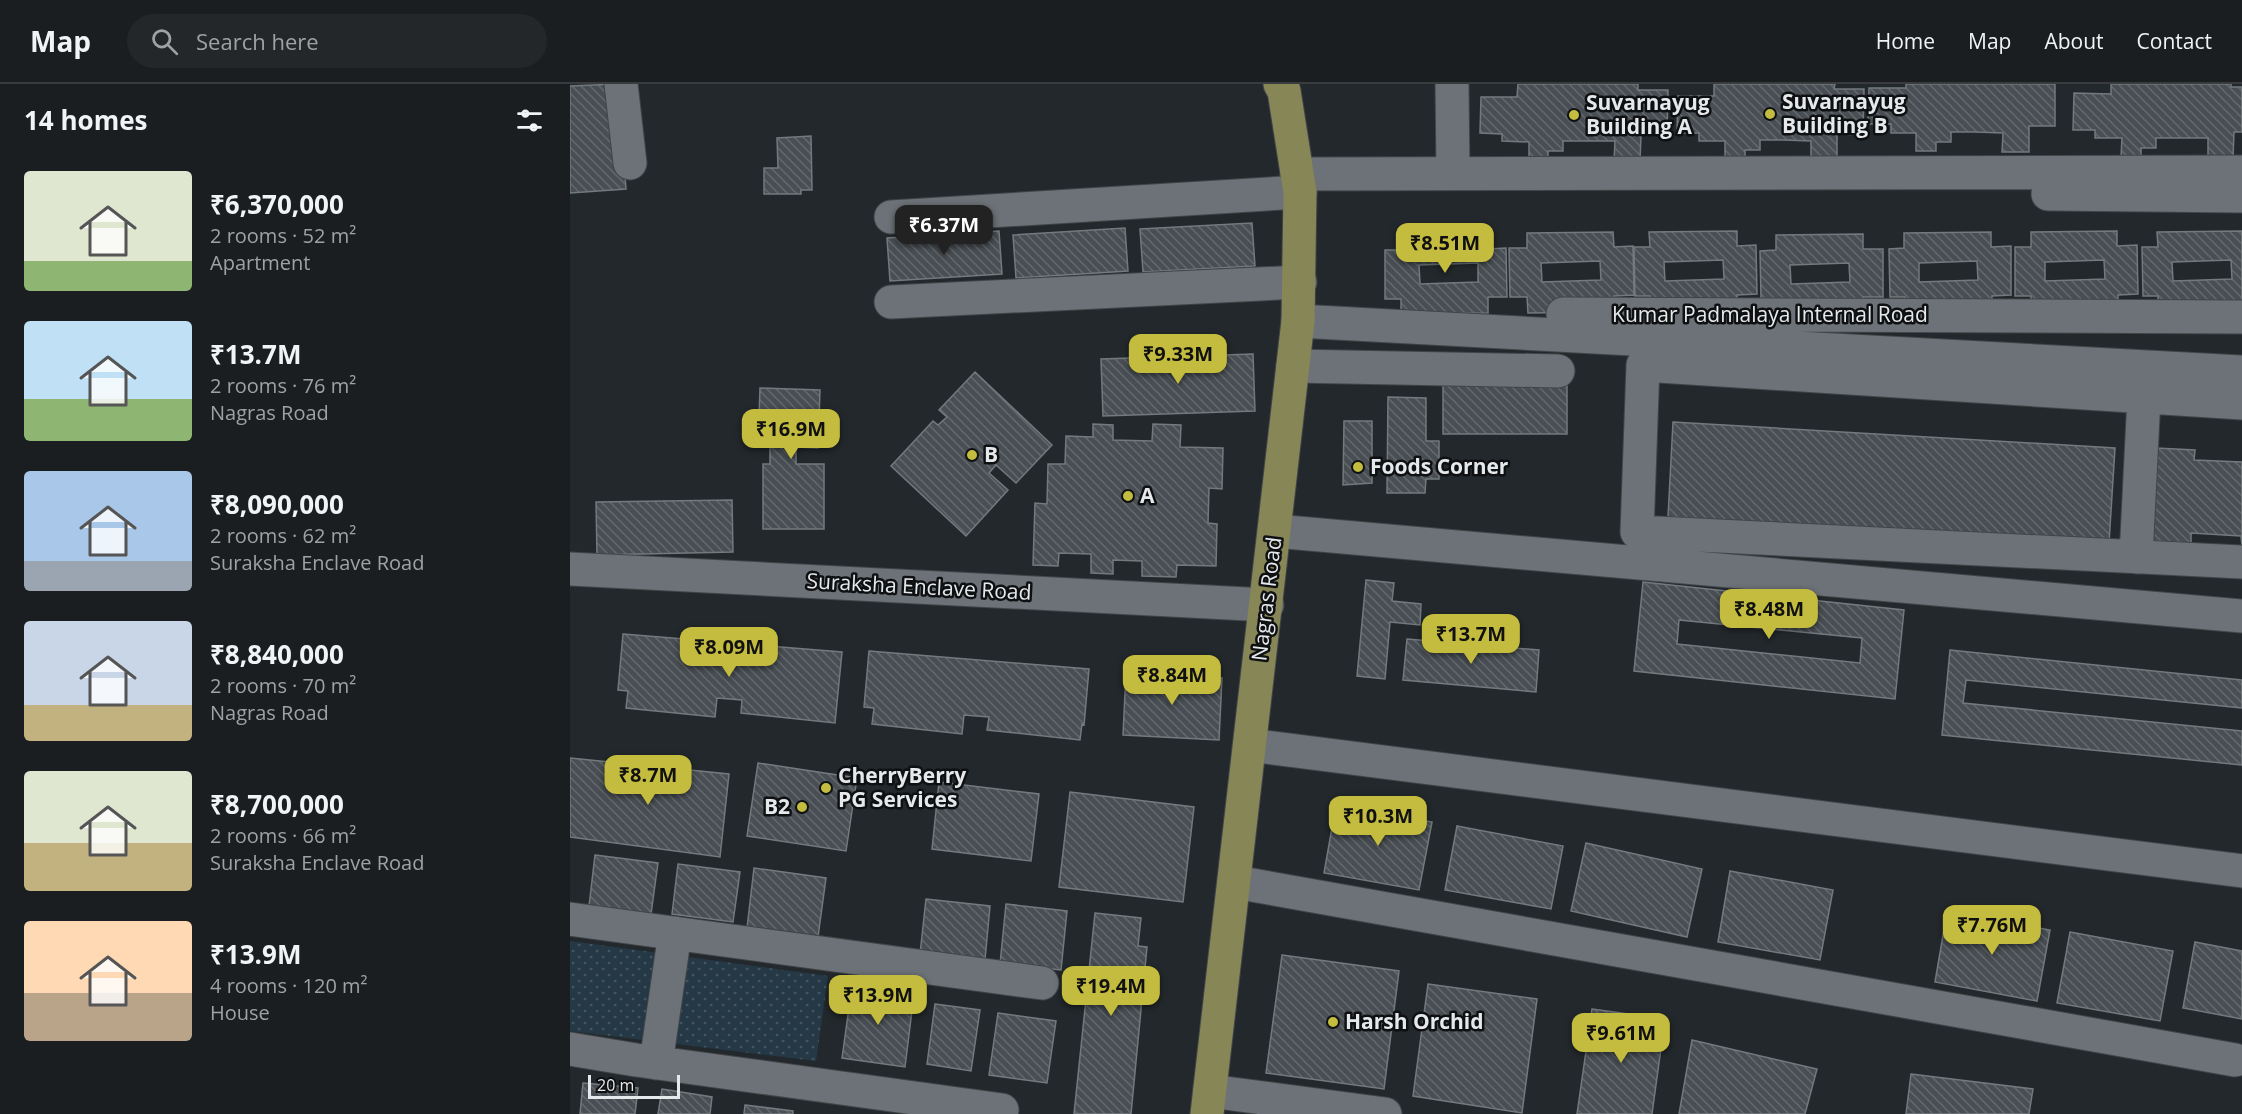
<!DOCTYPE html>
<meta charset="utf-8">
<style>
body{margin:0;font-family:"Open Sans",sans-serif;background:#23272a;color:#f1f3f6;height:100vh;display:flex;flex-direction:column;font-size:22px;white-space:nowrap}
*{box-sizing:border-box;margin:0}
p{font-size:20px;color:#9fa2a5}
.icon{flex:none;width:33px;height:33px;fill:none;stroke:currentColor;stroke-width:2;stroke-linecap:round;stroke-linejoin:round}
.map{position:relative;flex:1;overflow:hidden}
.sheet{display:flex;flex-direction:column;background:#1a1e21;width:570px}
.sheet>*{flex:none}
.scale{position:absolute;left:18px;bottom:15px;width:92px;box-sizing:border-box;padding-left:6px;border:3px solid #e6e9ec;border-top:0;font-size:16px;line-height:21px;white-space:nowrap;color:#e6e9ec;-webkit-text-stroke:4px #0e1012;paint-order:stroke}
.price{position:absolute;translate:-50% -51px;padding:0 14px;border-radius:12px;background:#c4bc3e;color:#111;font-size:20px;line-height:39px;filter:drop-shadow(0 2px 3px #0008)}
.price::after{content:'';position:absolute;left:50%;top:36px;width:18px;height:14px;margin-left:-9px;background:inherit;clip-path:polygon(0 0,100% 0,50% 100%)}
.price.active{background:#222;color:#fff}
ul{padding:0;list-style:none}
li{display:flex;align-items:center;gap:18px;height:150px;padding:0 24px}
li span{display:grid;place-items:center;flex:none;width:168px;height:120px;border-radius:6px;color:#555}
li>.icon{margin-inline-start:auto}
span .icon{width:72px;height:72px;fill:#fffc;stroke-width:1}
li b{font-size:26px}
h2{display:flex;justify-content:space-between;align-items:center;height:72px;padding:0 24px;font-size:26px}
header{display:flex;align-items:center;gap:36px;box-sizing:border-box;height:84px;padding:0 30px;background:#1a1e21;border-bottom:2px solid #383c3f}
header strong{font-size:28px}
nav{display:flex;gap:33px;margin-inline-start:auto;font-size:21px}
.search{width:420px;height:54px;background:#23272a;display:flex;align-items:center;gap:15px;box-sizing:border-box;padding:0 21px;border-radius:33px;color:#9fa2a5;font-size:22px}
main{display:flex;flex:1;min-height:0}
.map>svg:first-child{display:block}
.grass{fill:url(#grass-dots)}
.building{fill:url(#building-back-hatch);stroke:#737a7e;stroke-width:1.5;fill-rule:evenodd}
.lines{fill:none;stroke-linecap:round;stroke-linejoin:round}
.minor-casing{stroke:#404548;stroke-width:35}
.major-casing{stroke:#404548;stroke-width:35}
.minor{stroke:#6c7277;stroke-width:33}
.major{stroke:#878657;stroke-width:33}
.poi-dot{fill:#c4bc3e;stroke:#0e1012;stroke-width:2}
.labels{text-anchor:middle;stroke-width:5;stroke-linejoin:round;paint-order:stroke}
.poi-label{font-size:21px;font-weight:bold;fill:#e6e9ec;stroke:#0e1012;text-anchor:start}
.street-label{font-size:21px;fill:#e6e9ec;stroke:#0e1012}
</style>
<header>
<strong>Map</strong>
<div class="search"><svg class="icon" aria-label="search" viewBox="0 0 24 24"><circle cx="10" cy="10" r="6"/><path d="M15 15l6 6"/></svg>Search here</div>
<nav><a>Home</a><a>Map</a><a>About</a><a>Contact</a></nav>
</header>
<main>
<section class="sheet">
<h2>14 homes<svg class="icon" aria-label="filters" viewBox="0 0 24 24"><path d="M4 7h16M4 17h16"/><circle cx="9" cy="7" r="2"/><circle cx="15" cy="17" r="2"/></svg></h2>
<ul>
<li><span style="background:linear-gradient(#dfe7d0 75%,#8fb573 0)"><svg class="icon" aria-label="home" viewBox="0 0 24 24"><path d="M3 11l9-7 9 7M6 9v11h12V9"/></svg></span><div><b>₹6,370,000</b><p>2 rooms · 52 m²</p><p>Apartment</p></div></li>
<li><span style="background:linear-gradient(#bfe0f5 65%,#8fb573 0)"><svg class="icon" aria-label="home" viewBox="0 0 24 24"><path d="M3 11l9-7 9 7M6 9v11h12V9"/></svg></span><div><b>₹13.7M</b><p>2 rooms · 76 m²</p><p>Nagras Road</p></div></li>
<li><span style="background:linear-gradient(#a9c7e8 75%,#9aa5b1 0)"><svg class="icon" aria-label="home" viewBox="0 0 24 24"><path d="M3 11l9-7 9 7M6 9v11h12V9"/></svg></span><div><b>₹8,090,000</b><p>2 rooms · 62 m²</p><p>Suraksha Enclave Road</p></div></li>
<li><span style="background:linear-gradient(#c9d6e8 70%,#c2b280 0)"><svg class="icon" aria-label="home" viewBox="0 0 24 24"><path d="M3 11l9-7 9 7M6 9v11h12V9"/></svg></span><div><b>₹8,840,000</b><p>2 rooms · 70 m²</p><p>Nagras Road</p></div></li>
<li><span style="background:linear-gradient(#dfe7d0 60%,#c2b280 0)"><svg class="icon" aria-label="home" viewBox="0 0 24 24"><path d="M3 11l9-7 9 7M6 9v11h12V9"/></svg></span><div><b>₹8,700,000</b><p>2 rooms · 66 m²</p><p>Suraksha Enclave Road</p></div></li>
<li><span style="background:linear-gradient(#ffd9b3 60%,#b9a48a 0)"><svg class="icon" aria-label="home" viewBox="0 0 24 24"><path d="M3 11l9-7 9 7M6 9v11h12V9"/></svg></span><div><b>₹13.9M</b><p>4 rooms · 120 m²</p><p>House</p></div></li>
</ul>
</section>
<div class="map">
<svg width="1672" height="1030" viewBox="0 0 1672 1030">
<defs>
<pattern id="grass-dots" width="8" height="8" patternUnits="userSpaceOnUse" patternTransform="scale(1.5)"><rect width="8" height="8" fill="#243846"/><path d="M2 2h.1M6 6h.1" fill="none" stroke="#445561" stroke-width="1.8" stroke-linecap="round"/></pattern>
<pattern id="building-back-hatch" width="6" height="6" patternUnits="userSpaceOnUse" patternTransform="scale(1.5)"><rect width="6" height="6" fill="#484e53"/><path d="M-1 5l2 2M0 0l6 6M5-1l2 2" fill="none" stroke="#62686c"/></pattern>
</defs>
<rect width="100%" height="100%" fill="#23282c"/>
<!-- grass -->
<path class="grass" d="M0,857L258,892L246,977L0,947Z"/>
<!-- building -->
<path class="building" d="M48,0L56,105L0,109V2Z
M948,0H1068V6H1098L1097,51H1071L1070,77H1044L1045,57H993V67H978V76H959V58L932,57V50L910,49L911,13H947Z
M1144,0H1265L1264,5H1294L1293,51L1267,50V76H1241V57L1214,56H1190V66H1175V75H1155V57H1129V49H1107L1108,12H1144Z
M1336,0H1485V42H1459V68H1432L1433,49L1405,48H1381V58H1366V67H1346V49H1321V40H1298L1299,4H1336Z
M1541,0H1661V3H1672V48H1664L1663,74H1638V54H1586V64H1571V73H1551L1552,54H1525V46H1503L1504,9L1541,10Z
M241,52L242,106H231V110H194V84H208L207,54Z
M682,139L685,182L573,188L570,145Z
M555,144L558,187L446,194L443,151Z
M429,147L432,190L320,197L317,154Z
M1167,147V162L1186,161L1187,210L1167,211L1168,227L1080,228V212H1065L1064,163H1080L1079,148ZM1153,176L1154,195L1095,197L1094,178Z
M1547,147V162L1567,161L1568,210L1548,211V227L1461,228V212H1445V163H1461V148ZM1534,176L1535,195L1475,197V178Z
M1672,147V227L1588,228V212H1573L1572,163H1588L1587,148ZM1661,176L1662,195L1603,197L1602,178Z
M1043,148L1044,163L1063,162L1064,211L1044,212V228L958,229L957,213H940L939,164H957V149ZM1030,177L1031,196L972,198L971,179Z
M1421,148V163L1441,162V211L1422,212V228L1335,229V213H1320L1319,165L1334,164V149ZM1407,177L1408,196L1349,198V179Z
M917,150V165L936,164L937,213H918V229L831,230V215H815V166H830V151ZM908,179V198L850,200L849,181Z
M1293,150V165H1313V213H1293L1294,230L1191,215L1190,167L1206,166V151ZM1279,179L1280,198L1221,200L1220,181Z
M683,270L685,327L533,332L531,275Z
M405,288L482,361L446,399L426,381L419,389L438,406L396,452L321,382L363,337L368,341L377,333L369,326Z
M873,300H997V350H873Z
M190,304L250,306L248,364L226,363V380H254V445H193V380H200V362L188,361Z
M818,313L856,314V357H869V395H856L855,409H817Z
M774,337H802V399L773,401Z
M1103,338L1545,364L1539,459L1098,433Z
M523,340L543,341V356L582,357L583,340L611,341L610,363L653,364L652,405L639,404L638,439L647,440L646,482L607,481L606,493L572,492V477L543,476V490L521,489V470L489,469L488,482L463,481L465,419L477,420L478,380H495L496,352L523,353Z
M1586,364L1625,366L1624,376L1672,378V462L1671,452L1621,449V459L1582,457Z
M162,416L163,468L27,471L26,418Z
M796,496L824,499L822,517L851,520L850,541L820,538L815,595L787,592Z
M1073,498L1334,526L1325,615L1064,587ZM1109,536L1292,554L1290,579L1107,560Z
M53,550L272,568L265,639L171,629L172,616L147,614L145,633L56,624L58,607L48,606Z
M837,555L969,566L966,608L833,596Z
M1380,566L1672,596V624L1396,596L1393,619L1672,647V681L1372,651Z
M299,567L519,585L514,641L512,640L510,656L417,646L419,633L394,631L392,650L302,640L304,624L294,623Z
M556,589L652,594L649,656L553,651Z
M0,674L159,690L150,773L0,753Z
M188,679L287,694L276,767L177,752Z
M369,698L469,710L461,777L362,765Z
M500,708L624,723L613,818L489,803Z
M766,721L862,738L849,806L754,789Z
M887,742L993,762L981,825L875,806Z
M1016,759L1132,785L1117,853L1001,827Z
M25,771L88,779L81,830L19,822Z
M108,780L170,788L163,838L102,830Z
M184,784L256,794L248,853L177,844Z
M1160,787L1263,806L1250,876L1148,858Z
M356,815L420,822L415,876L350,870Z
M436,820L497,827L491,886L430,880Z
M1377,828L1480,846L1467,917L1365,898Z
M525,829L571,834L568,862L577,863L561,1030H504Z
M1500,848L1603,867L1590,937L1487,919Z
M1625,858L1672,867V935L1613,924Z
M712,871L829,887L814,1005L696,989Z
M858,900L967,915L952,1029L843,1012Z
M282,902L344,910L335,983L272,974Z
M365,920L410,926L401,987L357,980Z
M1022,925L1095,935L1082,1030H1007Z
M428,929L486,937L477,999L419,991Z
M1122,956L1247,985L1235,1030H1109Z
M1341,990L1463,1005L1459,1030H1336Z
M13,999L68,1004L65,1030H10Z
M92,1005L142,1013L140,1030H88Z
M175,1021L223,1027V1030H174Z"/>
<g class="lines">
<!-- minor casing -->
<g class="minor-casing">
<path id="minor" d="M51,0L60,79
M882,0L883,89
M727,90L1672,88
M1478,110L1672,112
M321,133L730,108
M321,218L730,198
M993,230L1672,233
M728,237L1672,288
M723,282L988,287
M1672,319L1073,281L1067,448L1672,478
M705,447L1672,532
M1566,473L1574,313
M0,485L697,521
M680,661L1672,787
M665,798L1665,976
M0,835L472,899
M0,965L66,976L432,1026
M86,979L105,849
M640,1007L815,1030"/>
</g>
<!-- major casing -->
<g class="major-casing">
<path id="major" d="M637,1030L728,237L730,108L714,7L710,0"/>
</g>
<!-- minor -->
<use href="#minor" class="minor"/>
<!-- major -->
<use href="#major" class="major"/>
</g>
<!-- markers -->
<g class="poi-dot">
<circle cx="1200" cy="30" r="6"/>
<circle cx="1004" cy="31" r="6"/>
<circle cx="402" cy="371" r="6"/>
<circle cx="788" cy="383" r="6"/>
<circle cx="558" cy="412" r="6"/>
<circle cx="256" cy="704" r="6"/>
<circle cx="232" cy="723" r="6"/>
<circle cx="763" cy="938" r="6"/>
</g>
<g class="labels">
<!-- poi labels -->
<g class="poi-label">
<text x="1212" y="25">Suvarnayug<tspan x="1212" dy="24">Building B</tspan></text>
<text x="1016" y="26">Suvarnayug<tspan x="1016" dy="24">Building A</tspan></text>
<text x="414" y="378">B</text>
<text x="800" y="390">Foods Corner</text>
<text x="570" y="419">A</text>
<text x="268" y="699">CherryBerry<tspan x="268" dy="24">PG Services</tspan></text>
<text x="220" y="730" text-anchor="end">B2</text>
<text x="775" y="945">Harsh Orchid</text>
</g>
<!-- street labels -->
<g class="street-label">
<text x="1200" y="238">Kumar Padmalaya Internal Road</text>
<text transform="translate(349 503) rotate(3)" y="7">Suraksha Enclave Road</text>
<text transform="translate(697 515) rotate(-83)" y="7">Nagras Road</text>
</g>
</g>
</svg>
<div class="scale">20 m</div>
<b class="price active" style="left:374px;top:172px">₹6.37M</b>
<b class="price" style="left:875px;top:190px">₹8.51M</b>
<b class="price" style="left:608px;top:301px">₹9.33M</b>
<b class="price" style="left:221px;top:376px">₹16.9M</b>
<b class="price" style="left:1199px;top:556px">₹8.48M</b>
<b class="price" style="left:901px;top:581px">₹13.7M</b>
<b class="price" style="left:159px;top:594px">₹8.09M</b>
<b class="price" style="left:602px;top:622px">₹8.84M</b>
<b class="price" style="left:78px;top:722px">₹8.7M</b>
<b class="price" style="left:808px;top:763px">₹10.3M</b>
<b class="price" style="left:1422px;top:872px">₹7.76M</b>
<b class="price" style="left:541px;top:933px">₹19.4M</b>
<b class="price" style="left:308px;top:942px">₹13.9M</b>
<b class="price" style="left:1051px;top:980px">₹9.61M</b>
</div>
</main>
